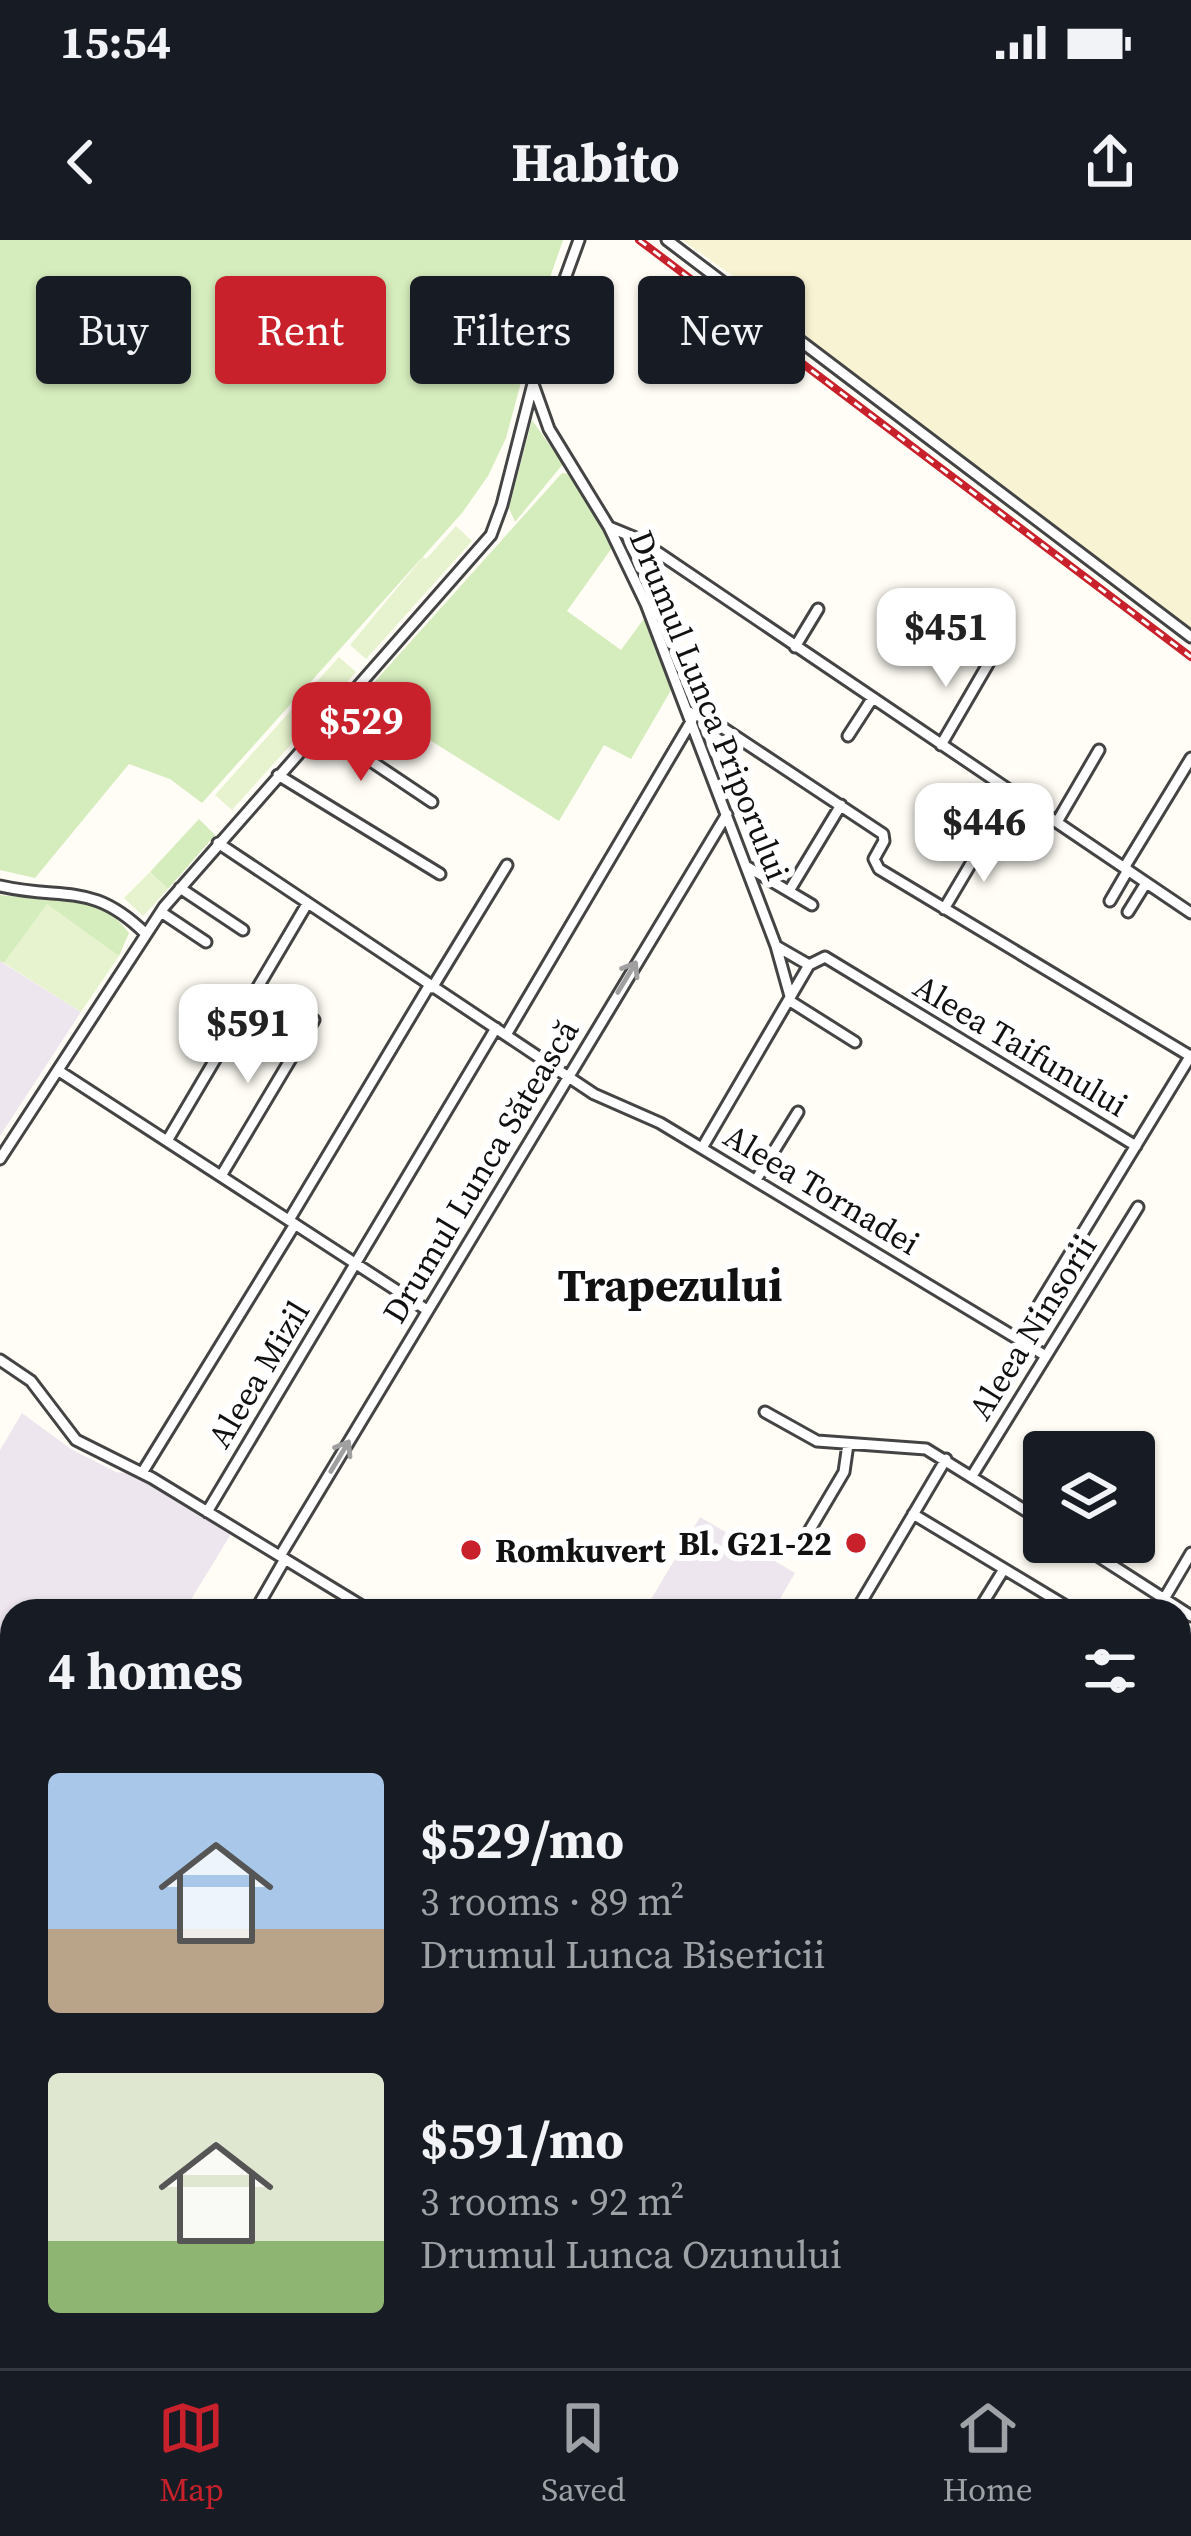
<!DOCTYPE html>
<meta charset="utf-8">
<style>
body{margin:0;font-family:"Source Serif 4",serif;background:#242831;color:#f1f3f6;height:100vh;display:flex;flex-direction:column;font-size:45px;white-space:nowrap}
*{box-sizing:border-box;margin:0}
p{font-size:39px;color:#9ea1a6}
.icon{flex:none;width:66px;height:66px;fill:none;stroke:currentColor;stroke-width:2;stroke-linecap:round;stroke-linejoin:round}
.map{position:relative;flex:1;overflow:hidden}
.drawer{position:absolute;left:0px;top:1359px;width:1191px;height:771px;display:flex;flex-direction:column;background:#171b24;border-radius:36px 36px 0 0;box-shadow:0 3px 9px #0004}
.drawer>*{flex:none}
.banner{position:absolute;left:36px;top:36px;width:1119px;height:108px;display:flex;gap:24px}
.controls{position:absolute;left:1023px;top:1191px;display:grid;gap:24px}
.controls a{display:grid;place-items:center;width:132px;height:132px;border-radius:12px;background:#171b24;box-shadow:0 3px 9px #0004;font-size:60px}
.price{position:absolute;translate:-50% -102px;padding:0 27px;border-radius:24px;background:#fff;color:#222;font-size:39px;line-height:78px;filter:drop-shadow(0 3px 6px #0008)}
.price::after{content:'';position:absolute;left:50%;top:72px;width:36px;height:27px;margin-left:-18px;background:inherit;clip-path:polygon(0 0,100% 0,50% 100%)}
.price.on{background:#c8212b;color:#fff}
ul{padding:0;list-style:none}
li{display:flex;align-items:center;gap:36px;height:300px;padding:0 48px}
li span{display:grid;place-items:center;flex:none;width:336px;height:240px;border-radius:12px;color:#555}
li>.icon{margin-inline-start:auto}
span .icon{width:144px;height:144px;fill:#fffc;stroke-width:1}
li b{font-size:51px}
h2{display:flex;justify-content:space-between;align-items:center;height:144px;padding:0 48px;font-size:51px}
.tag{padding:0 42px;border-radius:12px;background:#171b24;box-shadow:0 3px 9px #0004;font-size:42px;line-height:108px}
.tag.on{background:#c8212b;color:#fff}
.status{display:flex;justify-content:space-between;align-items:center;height:84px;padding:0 60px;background:#171b24;direction:ltr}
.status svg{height:33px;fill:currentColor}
header{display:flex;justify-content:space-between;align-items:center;height:156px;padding:0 48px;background:#171b24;font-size:54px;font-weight:700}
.dock{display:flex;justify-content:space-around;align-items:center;height:168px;border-top:3px solid #363941;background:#171b24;font-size:33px;color:#9ea1a6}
.dock a{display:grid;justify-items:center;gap:6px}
.dock .on{color:#c8212b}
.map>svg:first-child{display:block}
.industrial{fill:#eee6ef}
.farmland{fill:#f7f3d3}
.green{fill:#d5ecbc}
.pitch{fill:#e7f3ce}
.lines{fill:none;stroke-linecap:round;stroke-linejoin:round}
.minor-casing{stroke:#444;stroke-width:15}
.major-casing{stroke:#222;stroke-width:18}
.minor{stroke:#fff;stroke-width:9}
.major{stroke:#fdd767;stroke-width:12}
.rail-casing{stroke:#c8212b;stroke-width:8}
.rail{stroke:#fff;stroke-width:3;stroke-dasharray:9;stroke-linecap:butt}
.oneway{stroke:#a0a0a0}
.poi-dot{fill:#c8212b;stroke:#fff;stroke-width:4.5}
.labels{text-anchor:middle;stroke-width:12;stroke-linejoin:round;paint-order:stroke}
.street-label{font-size:33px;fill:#111;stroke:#fff}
.poi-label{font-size:33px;font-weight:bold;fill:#111;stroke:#fff;text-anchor:end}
.district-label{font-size:45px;font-weight:bold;fill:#111;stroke:#fff}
</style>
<div class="status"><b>15:54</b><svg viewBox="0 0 49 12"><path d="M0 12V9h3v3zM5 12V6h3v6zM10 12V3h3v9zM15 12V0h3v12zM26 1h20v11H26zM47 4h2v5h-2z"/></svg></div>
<header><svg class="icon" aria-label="back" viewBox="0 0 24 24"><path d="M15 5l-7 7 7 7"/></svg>Habito<svg class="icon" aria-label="share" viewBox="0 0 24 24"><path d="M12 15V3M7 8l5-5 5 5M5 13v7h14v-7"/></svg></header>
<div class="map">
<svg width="1191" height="2128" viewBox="0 0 1191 2128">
<rect width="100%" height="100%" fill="#fffdf5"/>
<!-- industrial -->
<path class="industrial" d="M0,721L81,772L0,896Z
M22,1173L71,1209L116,1232L131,1234L231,1294L184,1371H12V1637L0,1630V1210Z
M700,1277L795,1333L773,1371H644Z
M0,1734L12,1741V1956L0,1976Z"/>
<!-- farmland -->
<path class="farmland" d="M682,0H1191V389L780,77L750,48Z"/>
<!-- green -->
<path class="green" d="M0,0H563L546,49L506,198L488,236L462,273L202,563L170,539L129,524L35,638L0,630Z
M532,180L563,224L515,282L509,268Z
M562,233L570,234L614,305L567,371L621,410L646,376L674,445L631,519L604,505L559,581L361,457Z
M199,579L215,595L168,649L150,632Z
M0,655C45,661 100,651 129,693L119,716L47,665L4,723L0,721Z"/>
<!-- pitch -->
<path class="pitch" d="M456,286L472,301L366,419L350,405L423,317L426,319Z
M339,417L356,432L232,570L215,555Z
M150,632L168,649L143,676L124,658Z
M47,664L119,716L81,772L4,723Z
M12,1956V2118H87L81,2128L0,2126V1976Z"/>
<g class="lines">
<!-- minor casing -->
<g class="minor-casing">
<path id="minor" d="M667,0L1191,397
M533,144L549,189L609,287L646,364L776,706L790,756
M609,287L638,299L1191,673
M795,407L818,369
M689,472L714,482L883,594L884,601L874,619L879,629L1190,816
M320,487L432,562
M848,496L872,459
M941,505L991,419
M278,535L440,634
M1057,582L1099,510
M218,603L594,854L660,883L1046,1116
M746,626L812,665
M1124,628L1191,518
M0,646C66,661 92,641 146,694
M180,648L243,690
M789,651L841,565
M1110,661L1128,630
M944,669L986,598
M161,672L206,702
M1128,672L1146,643
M776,706L809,725
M432,748L507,625
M790,761L855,802
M506,795L692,480
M59,831L427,1070
M167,901L307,664
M702,908L809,725L825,717L1136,906
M0,919L164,667L491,295L502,265L548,85L579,0
M221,936L314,780
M756,940L798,872
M289,980L429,746
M1018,1099L1191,815
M0,1120L31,1141L76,1200L152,1238L370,1371
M765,1172L817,1201L926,1209L1044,1282
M142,1233L295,984
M972,1236L1138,967
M207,1272L496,788
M913,1274L1074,1371
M1076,1302L1191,1376
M799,1308L844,1232L848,1204
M280,1316L727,574
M1164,1359L1191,1313
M255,1371L285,1319
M856,1371L946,1219
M978,1371L1004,1329
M1179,1435L1191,1442
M1179,1474L1191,1454
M1179,1590L1191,1597
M1179,1899L1191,1907
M1179,2014L1191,2021
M1179,2095L1191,2075
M87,2128L92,2118
M327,2128L332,2118
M533,2128L539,2118
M625,2128L630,2118
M1158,2128L1164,2118"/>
</g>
<!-- major casing -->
<g class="major-casing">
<path id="major" d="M0,1661L12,1668
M0,1704L12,1711
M719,2118L736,2128
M788,2118L806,2128"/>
</g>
<!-- minor -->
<use href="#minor" class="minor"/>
<!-- major -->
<use href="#major" class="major"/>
<!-- rail casing -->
<g class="rail-casing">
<path id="rail" d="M639,0L1191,417"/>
</g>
<!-- rail -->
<use href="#rail" class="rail"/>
</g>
<!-- one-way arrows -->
<defs><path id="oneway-shaft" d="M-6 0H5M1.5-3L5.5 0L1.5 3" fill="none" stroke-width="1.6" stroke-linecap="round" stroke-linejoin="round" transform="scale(3)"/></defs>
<g class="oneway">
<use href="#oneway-shaft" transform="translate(627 737) rotate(-59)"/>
<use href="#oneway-shaft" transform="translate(340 1216) rotate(-59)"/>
</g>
<!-- markers -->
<g class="poi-dot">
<circle cx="856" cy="1303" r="12"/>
<circle cx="471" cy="1310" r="12"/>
</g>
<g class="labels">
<!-- street labels -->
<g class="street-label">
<text transform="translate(710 465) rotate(68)" y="12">Drumul Lunca Priporului</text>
<text transform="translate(1021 805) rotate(31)" y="12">Aleea Taifunului</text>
<text transform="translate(480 931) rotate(-59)" y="12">Drumul Lunca Sătească</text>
<text transform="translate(822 949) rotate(31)" y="12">Aleea Tornadei</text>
<text transform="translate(1032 1087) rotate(-58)" y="12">Aleea Ninsorii</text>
<text transform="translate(258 1134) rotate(-59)" y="12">Aleea Mizil</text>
</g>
<!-- poi labels -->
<g class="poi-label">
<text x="832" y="1315">Bl. G21-22</text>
<text x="495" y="1322" text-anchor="start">Romkuvert</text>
</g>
<!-- district labels -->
<g class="district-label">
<text x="670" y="1061">Trapezului</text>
</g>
</g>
</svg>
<div class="controls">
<a><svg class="icon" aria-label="layers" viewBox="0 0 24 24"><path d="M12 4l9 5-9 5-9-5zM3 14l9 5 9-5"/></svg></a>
</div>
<b class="price" style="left:946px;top:450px">$451</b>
<b class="price on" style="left:361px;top:544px">$529</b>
<b class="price" style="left:984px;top:645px">$446</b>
<b class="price" style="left:248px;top:846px">$591</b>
<div class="banner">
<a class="tag">Buy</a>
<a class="tag on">Rent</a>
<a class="tag">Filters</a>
<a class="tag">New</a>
</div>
<section class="drawer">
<h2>4 homes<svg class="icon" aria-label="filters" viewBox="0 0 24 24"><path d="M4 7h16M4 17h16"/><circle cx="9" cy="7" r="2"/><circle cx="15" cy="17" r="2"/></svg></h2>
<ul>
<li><span style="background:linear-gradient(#a9c7e8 65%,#b9a48a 0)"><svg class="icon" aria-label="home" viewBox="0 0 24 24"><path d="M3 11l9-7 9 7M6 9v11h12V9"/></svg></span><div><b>$529/mo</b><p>3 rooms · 89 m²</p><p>Drumul Lunca Bisericii</p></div></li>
<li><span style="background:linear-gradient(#dfe7d0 70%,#8fb573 0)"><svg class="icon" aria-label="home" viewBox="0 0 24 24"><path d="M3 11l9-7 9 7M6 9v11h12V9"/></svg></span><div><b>$591/mo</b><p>3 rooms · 92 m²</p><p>Drumul Lunca Ozunului</p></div></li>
</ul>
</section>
</div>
<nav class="dock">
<a class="on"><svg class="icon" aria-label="map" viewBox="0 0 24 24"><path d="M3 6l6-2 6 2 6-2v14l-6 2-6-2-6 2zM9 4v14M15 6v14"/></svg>Map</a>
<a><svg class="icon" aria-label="saved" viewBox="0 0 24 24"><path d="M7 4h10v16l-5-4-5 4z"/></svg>Saved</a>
<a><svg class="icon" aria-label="home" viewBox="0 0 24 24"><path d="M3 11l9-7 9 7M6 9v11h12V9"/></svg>Home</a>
</nav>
